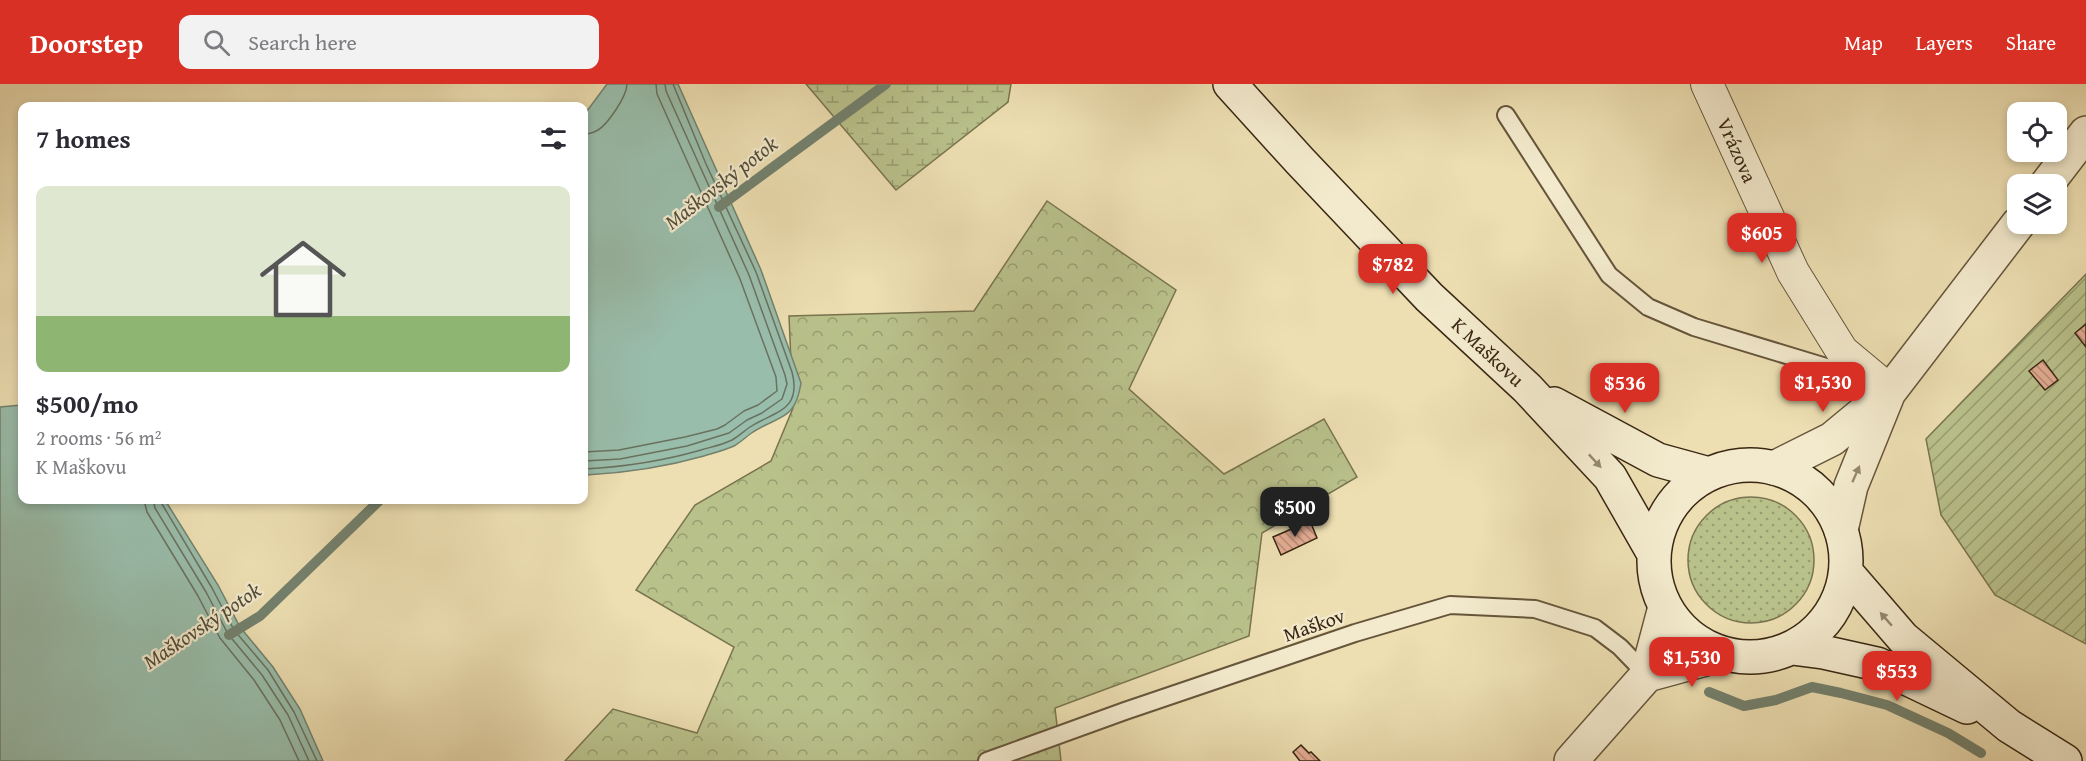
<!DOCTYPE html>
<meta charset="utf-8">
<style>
body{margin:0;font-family:"Gentium Book Plus",serif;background:#f2f2f3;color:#2b2b33;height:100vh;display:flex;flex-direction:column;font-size:22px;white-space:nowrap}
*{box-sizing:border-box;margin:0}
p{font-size:20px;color:#7c7c81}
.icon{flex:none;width:33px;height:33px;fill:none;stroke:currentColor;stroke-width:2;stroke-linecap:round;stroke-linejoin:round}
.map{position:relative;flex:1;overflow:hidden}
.details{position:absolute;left:18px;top:18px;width:570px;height:402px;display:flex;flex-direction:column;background:#fff;border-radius:12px;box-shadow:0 3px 9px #0003}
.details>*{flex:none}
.controls{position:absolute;left:2007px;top:18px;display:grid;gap:12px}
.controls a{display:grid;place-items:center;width:60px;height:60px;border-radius:12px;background:#fff;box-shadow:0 3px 9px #0003;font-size:30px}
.price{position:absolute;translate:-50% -51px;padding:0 14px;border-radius:12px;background:#d93025;color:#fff;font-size:20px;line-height:39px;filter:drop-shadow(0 2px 3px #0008)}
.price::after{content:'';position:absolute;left:50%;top:36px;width:18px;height:14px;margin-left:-9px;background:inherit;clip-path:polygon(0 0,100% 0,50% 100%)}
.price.current{background:#222;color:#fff}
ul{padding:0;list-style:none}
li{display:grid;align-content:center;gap:12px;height:318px;padding:0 18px}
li+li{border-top:2px solid #e1e1e2}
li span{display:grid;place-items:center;height:186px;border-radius:12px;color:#555}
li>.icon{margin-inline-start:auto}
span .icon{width:108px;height:108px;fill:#fffc;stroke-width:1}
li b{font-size:26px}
h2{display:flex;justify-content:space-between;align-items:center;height:72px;padding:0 18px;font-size:26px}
header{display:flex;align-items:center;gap:36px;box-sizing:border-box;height:84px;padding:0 30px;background:#d93025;color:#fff}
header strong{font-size:28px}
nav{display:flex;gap:33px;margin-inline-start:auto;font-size:21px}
.search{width:420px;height:54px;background:#f2f2f3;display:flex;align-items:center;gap:15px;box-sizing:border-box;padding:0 21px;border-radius:12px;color:#7c7c81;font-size:22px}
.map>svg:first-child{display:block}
.grass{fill:url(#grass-dots);stroke:#79744f;stroke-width:1.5}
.forest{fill:url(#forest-crowns);stroke:#79744f;stroke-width:1.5}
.wetland{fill:url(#wetland-marsh);stroke:#79744f;stroke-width:1.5}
.garden{fill:url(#garden-furrows);stroke:#79744f;stroke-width:1.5}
.water{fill:#99bdab;stroke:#73816e;stroke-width:1.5}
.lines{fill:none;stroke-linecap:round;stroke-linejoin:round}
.shore{stroke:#69725f;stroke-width:1.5}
.stream{stroke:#73816e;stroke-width:10}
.building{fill:url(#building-back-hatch);stroke:#392713;stroke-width:1.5}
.service-casing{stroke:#66553b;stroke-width:20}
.minor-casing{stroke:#66553b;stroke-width:34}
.tertiary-casing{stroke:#66553b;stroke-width:36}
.secondary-casing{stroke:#392713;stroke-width:36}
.service{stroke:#f3eacd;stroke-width:16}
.minor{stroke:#f3eacd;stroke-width:32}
.tertiary{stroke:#f3eacd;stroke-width:33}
.secondary{stroke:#f3eacd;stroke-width:33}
.oneway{fill:#968870}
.labels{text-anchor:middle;stroke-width:4.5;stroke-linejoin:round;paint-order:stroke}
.street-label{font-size:20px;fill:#392713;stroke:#f3eacd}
.water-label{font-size:21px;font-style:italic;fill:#514c39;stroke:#f3eacd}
</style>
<header>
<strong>Doorstep</strong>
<div class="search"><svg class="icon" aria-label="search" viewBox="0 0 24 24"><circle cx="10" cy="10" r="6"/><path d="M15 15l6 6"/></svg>Search here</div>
<nav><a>Map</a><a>Layers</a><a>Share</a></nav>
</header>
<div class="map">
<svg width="2086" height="677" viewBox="0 0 2086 677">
<defs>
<pattern id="grass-dots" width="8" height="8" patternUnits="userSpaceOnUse" patternTransform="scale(1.5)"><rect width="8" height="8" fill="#b9c18b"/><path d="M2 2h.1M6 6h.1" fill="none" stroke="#979d70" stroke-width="1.8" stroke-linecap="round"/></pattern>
<pattern id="forest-crowns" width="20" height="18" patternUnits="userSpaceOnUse" patternTransform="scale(1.5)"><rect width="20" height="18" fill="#b9c18b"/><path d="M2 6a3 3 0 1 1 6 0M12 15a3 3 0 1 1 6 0" fill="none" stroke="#979d70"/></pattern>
<pattern id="wetland-marsh" width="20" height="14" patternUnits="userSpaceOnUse" patternTransform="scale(1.5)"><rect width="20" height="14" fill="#b9c18b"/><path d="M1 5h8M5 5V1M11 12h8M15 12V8" fill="none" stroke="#979d70"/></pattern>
<pattern id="garden-furrows" width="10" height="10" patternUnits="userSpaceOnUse" patternTransform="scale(1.5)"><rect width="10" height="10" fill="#b9c18b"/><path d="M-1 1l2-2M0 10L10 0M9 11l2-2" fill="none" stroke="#979d70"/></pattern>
<pattern id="building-back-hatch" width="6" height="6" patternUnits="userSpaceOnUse" patternTransform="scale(1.5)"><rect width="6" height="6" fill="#e3ac93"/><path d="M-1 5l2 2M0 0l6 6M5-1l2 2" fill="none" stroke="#b98c77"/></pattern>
</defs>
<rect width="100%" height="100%" fill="#eddfb2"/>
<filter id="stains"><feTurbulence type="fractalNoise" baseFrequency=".00333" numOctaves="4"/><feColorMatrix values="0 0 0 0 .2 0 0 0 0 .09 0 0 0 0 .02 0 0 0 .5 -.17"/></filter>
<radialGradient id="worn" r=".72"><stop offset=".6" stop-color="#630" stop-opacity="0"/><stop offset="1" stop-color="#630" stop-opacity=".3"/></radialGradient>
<!-- grass -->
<path class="grass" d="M1688 476a63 63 0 1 1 126 0a63 63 0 1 1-126 0Z"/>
<!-- forest -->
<path class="forest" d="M1047,117L1176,206L1129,305L1224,390L1324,335L1357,393L1262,449L1249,552L1055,624L1061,677H565L613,625L697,649L734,563L636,506L695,421L771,377L793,324L789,232L974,227Z"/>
<!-- wetland -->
<path class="wetland" d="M806,0H1011L1008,18L896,106Z"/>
<!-- garden -->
<path class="garden" d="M2086,190V560L1995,511L1941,431L1926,355Z"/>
<!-- water -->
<path class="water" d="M607,0H678L761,186L801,299C795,337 780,331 753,348C747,352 741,358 734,362C725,366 714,369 704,372C665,383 625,389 586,391H584V31Z
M21,321L22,416H165L218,501L240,543L273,583L300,625L323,677H0V323Z"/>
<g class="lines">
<!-- shore -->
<path class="shore" d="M584,50C589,50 593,49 598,46C608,40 627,12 627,0
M584,368L619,366L685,353L717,345L725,341L744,327L758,321L777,307L776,293L740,195L657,10L656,0
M584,377L620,375L687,362L729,349L747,336L762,329L782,315L787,300L785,291L749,191L666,7L665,0
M584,385C623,383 663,377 701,366C711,363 722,361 732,356C738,353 744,347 750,343C775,327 802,327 792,288L756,188L706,80L673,0
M144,416L147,428L198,512L220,554L254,596L280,636L299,677
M153,416L155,424L206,508L228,550L262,591L288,631L309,677
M161,416L162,420L212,504L234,546L268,586L294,628L317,677"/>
<!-- stream -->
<path class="stream" d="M719,123L886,0
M229,551L260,532L380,416
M1709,608L1744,622L1776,616L1812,603L1841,609L1887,621L1948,649L1981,669"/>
</g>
<!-- building -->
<path class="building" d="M2086,240V263L2075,249Z
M2043,276L2058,296L2045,306L2029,287Z
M1310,437L1317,454L1281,471L1273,453Z
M1301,661L1309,669L1311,668L1320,677H1300L1293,668Z"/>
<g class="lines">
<!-- service casing -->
<g class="service-casing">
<path id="service" d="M1506,31L1609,191L1648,223L1694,243L1826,283L1864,297
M987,677L1125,627L1355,549L1450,521L1535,525L1595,544L1620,563L1647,591"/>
</g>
<!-- minor casing -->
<g class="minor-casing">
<path id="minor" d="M1707,0L1793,188L1842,267L1890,307"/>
</g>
<!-- tertiary casing -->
<g class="tertiary-casing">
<path id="tertiary" d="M2047,100L2086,49
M1774,384L1832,355L1890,307L2018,140
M1841,446L1851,402L1889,308
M1647,591L1665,523
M1571,677L1647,591L1724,570"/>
</g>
<!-- secondary casing -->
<g class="secondary-casing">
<path id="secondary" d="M1230,0L1300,77L1429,213L1527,304L1610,393L1654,470
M1554,320L1658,376L1709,390
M1654 477a96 96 0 1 1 192 0a96 96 0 1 1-192 0Z
M1846,488L1903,554L2009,642L2065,677
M1792,564L1823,568L1877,580L1967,623"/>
</g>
<!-- service -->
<use href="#service" class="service"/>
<!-- minor -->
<use href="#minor" class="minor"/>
<!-- tertiary -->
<use href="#tertiary" class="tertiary"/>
<!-- secondary -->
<use href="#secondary" class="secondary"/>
</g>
<!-- one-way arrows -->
<defs><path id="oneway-solid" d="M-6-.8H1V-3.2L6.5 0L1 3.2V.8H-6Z" transform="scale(1.5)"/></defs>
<g class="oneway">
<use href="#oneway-solid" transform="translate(1595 377) rotate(47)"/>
<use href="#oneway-solid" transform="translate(1856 390) rotate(-66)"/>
<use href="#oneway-solid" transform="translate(1886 535) rotate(-131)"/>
</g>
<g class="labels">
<!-- street labels -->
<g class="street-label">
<text transform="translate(1737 66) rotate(66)" y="7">Vrázova</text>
<text transform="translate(1488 268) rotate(43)" y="7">K Maškovu</text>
<text transform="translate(1314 541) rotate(-19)" y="7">Maškov</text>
</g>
<!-- water labels -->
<g class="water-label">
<text transform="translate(721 99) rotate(-38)" y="7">Maškovský potok</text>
<text transform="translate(202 542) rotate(-34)" y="7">Maškovský potok</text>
</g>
</g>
<rect width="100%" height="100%" filter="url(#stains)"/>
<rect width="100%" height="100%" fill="url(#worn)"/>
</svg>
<div class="controls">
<a><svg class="icon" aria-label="locate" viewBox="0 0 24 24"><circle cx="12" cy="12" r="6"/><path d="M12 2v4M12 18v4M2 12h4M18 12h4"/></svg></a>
<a><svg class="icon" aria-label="layers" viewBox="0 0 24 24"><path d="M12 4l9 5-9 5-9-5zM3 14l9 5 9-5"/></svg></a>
</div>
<b class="price" style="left:1762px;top:180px">$605</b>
<b class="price" style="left:1393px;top:211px">$782</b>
<b class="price" style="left:1823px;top:329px">$1,530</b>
<b class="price" style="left:1625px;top:330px">$536</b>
<b class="price current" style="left:1295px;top:454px">$500</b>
<b class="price" style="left:1692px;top:604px">$1,530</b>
<b class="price" style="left:1897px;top:618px">$553</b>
<section class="details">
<h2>7 homes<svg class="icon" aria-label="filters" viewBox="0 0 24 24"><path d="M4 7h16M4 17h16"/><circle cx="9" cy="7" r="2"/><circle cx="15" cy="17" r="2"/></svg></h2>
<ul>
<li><span style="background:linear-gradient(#dfe7d0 70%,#8fb573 0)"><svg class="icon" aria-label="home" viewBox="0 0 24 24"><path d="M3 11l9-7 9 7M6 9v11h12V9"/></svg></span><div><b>$500/mo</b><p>2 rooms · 56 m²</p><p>K Maškovu</p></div></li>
</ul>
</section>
</div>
